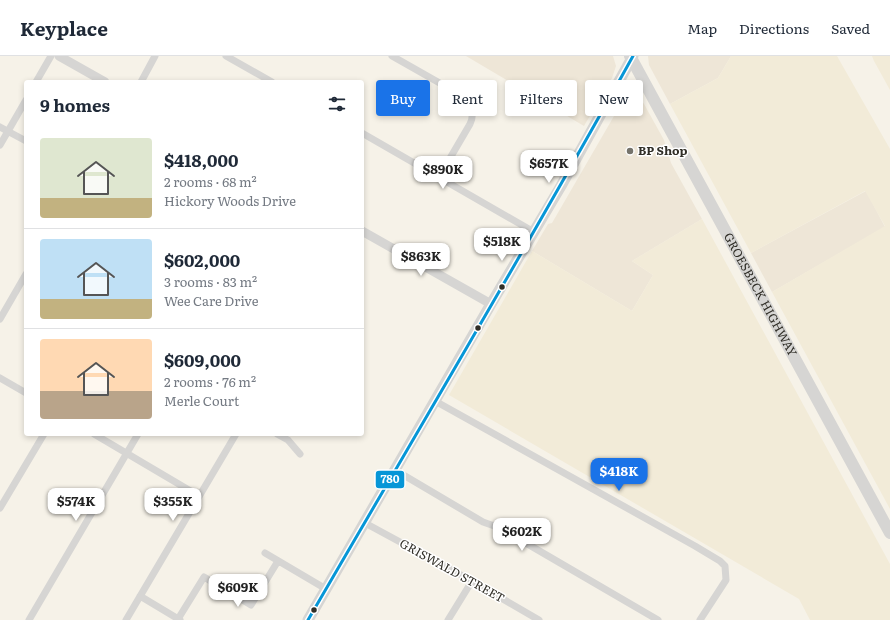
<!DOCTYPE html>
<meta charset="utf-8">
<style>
body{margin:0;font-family:Literata,serif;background:#f2f2f3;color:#1f2937;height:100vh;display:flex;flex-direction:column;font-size:15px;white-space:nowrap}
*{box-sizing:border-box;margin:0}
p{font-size:13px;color:#747a83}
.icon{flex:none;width:22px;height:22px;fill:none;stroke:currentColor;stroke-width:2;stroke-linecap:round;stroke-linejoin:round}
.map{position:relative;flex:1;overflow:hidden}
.panel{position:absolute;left:24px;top:24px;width:340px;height:356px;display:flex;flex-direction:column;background:#fff;border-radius:4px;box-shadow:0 2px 6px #0003}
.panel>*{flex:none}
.guide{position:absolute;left:376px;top:24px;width:380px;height:36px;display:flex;gap:8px}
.price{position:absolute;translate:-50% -34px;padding:0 9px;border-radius:8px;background:#fff;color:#222;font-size:13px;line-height:26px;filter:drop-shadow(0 1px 2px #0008)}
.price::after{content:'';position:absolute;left:50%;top:24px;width:12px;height:9px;margin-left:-6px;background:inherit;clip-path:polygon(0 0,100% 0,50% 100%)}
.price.on{background:#1a73e8;color:#fff}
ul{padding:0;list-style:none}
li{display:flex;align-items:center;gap:12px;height:100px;padding:0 16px}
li+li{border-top:1px solid #e0e1e3}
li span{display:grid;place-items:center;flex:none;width:112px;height:80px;border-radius:4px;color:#555}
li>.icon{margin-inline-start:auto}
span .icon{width:48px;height:48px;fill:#fffc;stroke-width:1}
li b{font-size:17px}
h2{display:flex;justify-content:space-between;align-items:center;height:48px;padding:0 16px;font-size:17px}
.chip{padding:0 14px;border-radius:4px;background:#fff;box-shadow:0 2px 6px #0003;font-size:14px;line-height:36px}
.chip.on{background:#1a73e8;color:#fff}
header{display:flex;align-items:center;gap:24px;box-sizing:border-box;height:56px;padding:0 20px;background:#fff;border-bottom:1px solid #e0e1e3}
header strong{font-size:19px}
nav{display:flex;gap:22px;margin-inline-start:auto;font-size:14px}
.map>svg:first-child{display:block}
.commercial{fill:#eee6d7}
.built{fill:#f2ebd8}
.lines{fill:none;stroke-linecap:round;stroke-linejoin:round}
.minor{stroke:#d6d5d3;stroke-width:7}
.tertiary{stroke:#d6d5d3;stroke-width:9}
.secondary{stroke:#d6d5d3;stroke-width:11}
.primary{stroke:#d6d5d3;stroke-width:12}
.bus-1-casing{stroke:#fff;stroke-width:6}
.bus-1{stroke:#0696d7;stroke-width:3}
.poi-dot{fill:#75736b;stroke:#fff;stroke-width:1.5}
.bus-dot{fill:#302e27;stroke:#fff;stroke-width:1.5}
.labels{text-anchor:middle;stroke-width:3;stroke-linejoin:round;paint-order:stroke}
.poi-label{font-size:12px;font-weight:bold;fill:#302e27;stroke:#fff;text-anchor:start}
.street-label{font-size:12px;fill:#302e27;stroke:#fff}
.line-badge{stroke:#fff;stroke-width:1.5}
.badge-label{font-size:11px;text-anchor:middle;font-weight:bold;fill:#fff}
</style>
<header>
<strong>Keyplace</strong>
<nav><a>Map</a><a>Directions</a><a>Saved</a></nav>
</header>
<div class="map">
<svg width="890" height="564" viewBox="0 0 890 564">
<rect width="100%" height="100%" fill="#f6f2e8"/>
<!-- commercial -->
<path class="commercial" d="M466,0H613L616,10L612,22L584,70Z
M648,0H731L718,22L670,48L649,9Z
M633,40L641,44L644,48L664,84L671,107L702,163L632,205L653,219L632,255L532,195L548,168L552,167L621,48L625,43L629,41Z
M866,135L885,171L772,236L751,197Z"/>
<!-- built -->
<path class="built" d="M731,0H837L890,93V453L772,236L885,170L865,135L751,197L670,48L718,22Z
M872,0H890V34L874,5Z
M702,163L890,508V564H810L799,543L449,339L532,195L632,255L653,219L632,205Z"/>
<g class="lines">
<!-- minor -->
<path class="minor" d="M226,0L272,26
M392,0L459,38C469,45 476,56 470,68L439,121
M36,26L51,0
M141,26L155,0
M0,71L26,85
M362,77L534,176
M0,89L26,44
M0,263L26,218
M0,322L26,337
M435,345L695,490L720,505L725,510L726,524L700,564
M94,378L199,440
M277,378L288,384L300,398
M395,414L483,466L500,472L658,564
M0,452L44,378
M365,467L472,525L539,564
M265,497L326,533
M140,540L180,564
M178,563L204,521L251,549L278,505
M29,564L138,378
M126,564L236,378
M448,564L472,525"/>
<!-- tertiary -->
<path class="tertiary" d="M59,0L105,26
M362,175L491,248"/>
<!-- secondary -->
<path class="secondary" d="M308,564L491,248L561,130L633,0"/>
<!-- primary -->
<path class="primary" id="s1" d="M630,0L890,477"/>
<!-- bus-1 casing -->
<g class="bus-1-casing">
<path id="bus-1" d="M308,564C417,376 528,190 633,0"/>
</g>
<!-- bus-1 -->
<use href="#bus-1" class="bus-1"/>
</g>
<!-- markers -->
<circle class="poi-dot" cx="630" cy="95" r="4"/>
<g class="bus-dot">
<circle cx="502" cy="231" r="3.5"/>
<circle cx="478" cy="272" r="3.5"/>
<circle cx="314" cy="554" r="3.5"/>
</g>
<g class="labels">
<!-- poi labels -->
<g class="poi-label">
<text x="638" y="99">BP Shop</text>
</g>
<!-- street labels -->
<g class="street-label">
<text dy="4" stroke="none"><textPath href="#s1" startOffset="272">GROESBECK HIGHWAY</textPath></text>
<text transform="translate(452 515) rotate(29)" y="4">GRISWALD STREET</text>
</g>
</g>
<rect class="line-badge" x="375" y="414" width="30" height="19" rx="4" fill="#0696d7"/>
<g class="badge-label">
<text x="390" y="427">780</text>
</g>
</svg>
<b class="price" style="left:549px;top:128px">$657K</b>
<b class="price" style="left:443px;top:134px">$890K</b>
<b class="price" style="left:502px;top:206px">$518K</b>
<b class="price" style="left:421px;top:221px">$863K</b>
<b class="price on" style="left:619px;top:436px">$418K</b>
<b class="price" style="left:76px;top:466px">$574K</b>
<b class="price" style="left:173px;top:466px">$355K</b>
<b class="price" style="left:522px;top:496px">$602K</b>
<b class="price" style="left:238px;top:552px">$609K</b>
<div class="guide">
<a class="chip on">Buy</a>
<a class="chip">Rent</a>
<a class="chip">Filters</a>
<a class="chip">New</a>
</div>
<section class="panel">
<h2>9 homes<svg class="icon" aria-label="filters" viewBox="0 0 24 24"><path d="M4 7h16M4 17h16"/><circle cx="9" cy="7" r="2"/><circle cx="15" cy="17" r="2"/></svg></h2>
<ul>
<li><span style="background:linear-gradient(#dfe7d0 75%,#c2b280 0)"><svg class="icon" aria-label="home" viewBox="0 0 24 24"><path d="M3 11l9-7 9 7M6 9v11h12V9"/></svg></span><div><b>$418,000</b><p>2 rooms · 68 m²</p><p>Hickory Woods Drive</p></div></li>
<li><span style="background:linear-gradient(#bfe0f5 75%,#c2b280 0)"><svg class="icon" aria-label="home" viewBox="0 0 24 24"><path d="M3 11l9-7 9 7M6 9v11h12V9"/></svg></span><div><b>$602,000</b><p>3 rooms · 83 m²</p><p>Wee Care Drive</p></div></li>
<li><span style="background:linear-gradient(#ffd9b3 65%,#b9a48a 0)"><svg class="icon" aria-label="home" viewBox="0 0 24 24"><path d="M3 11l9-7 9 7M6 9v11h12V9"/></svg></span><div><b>$609,000</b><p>2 rooms · 76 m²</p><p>Merle Court</p></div></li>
</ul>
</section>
</div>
